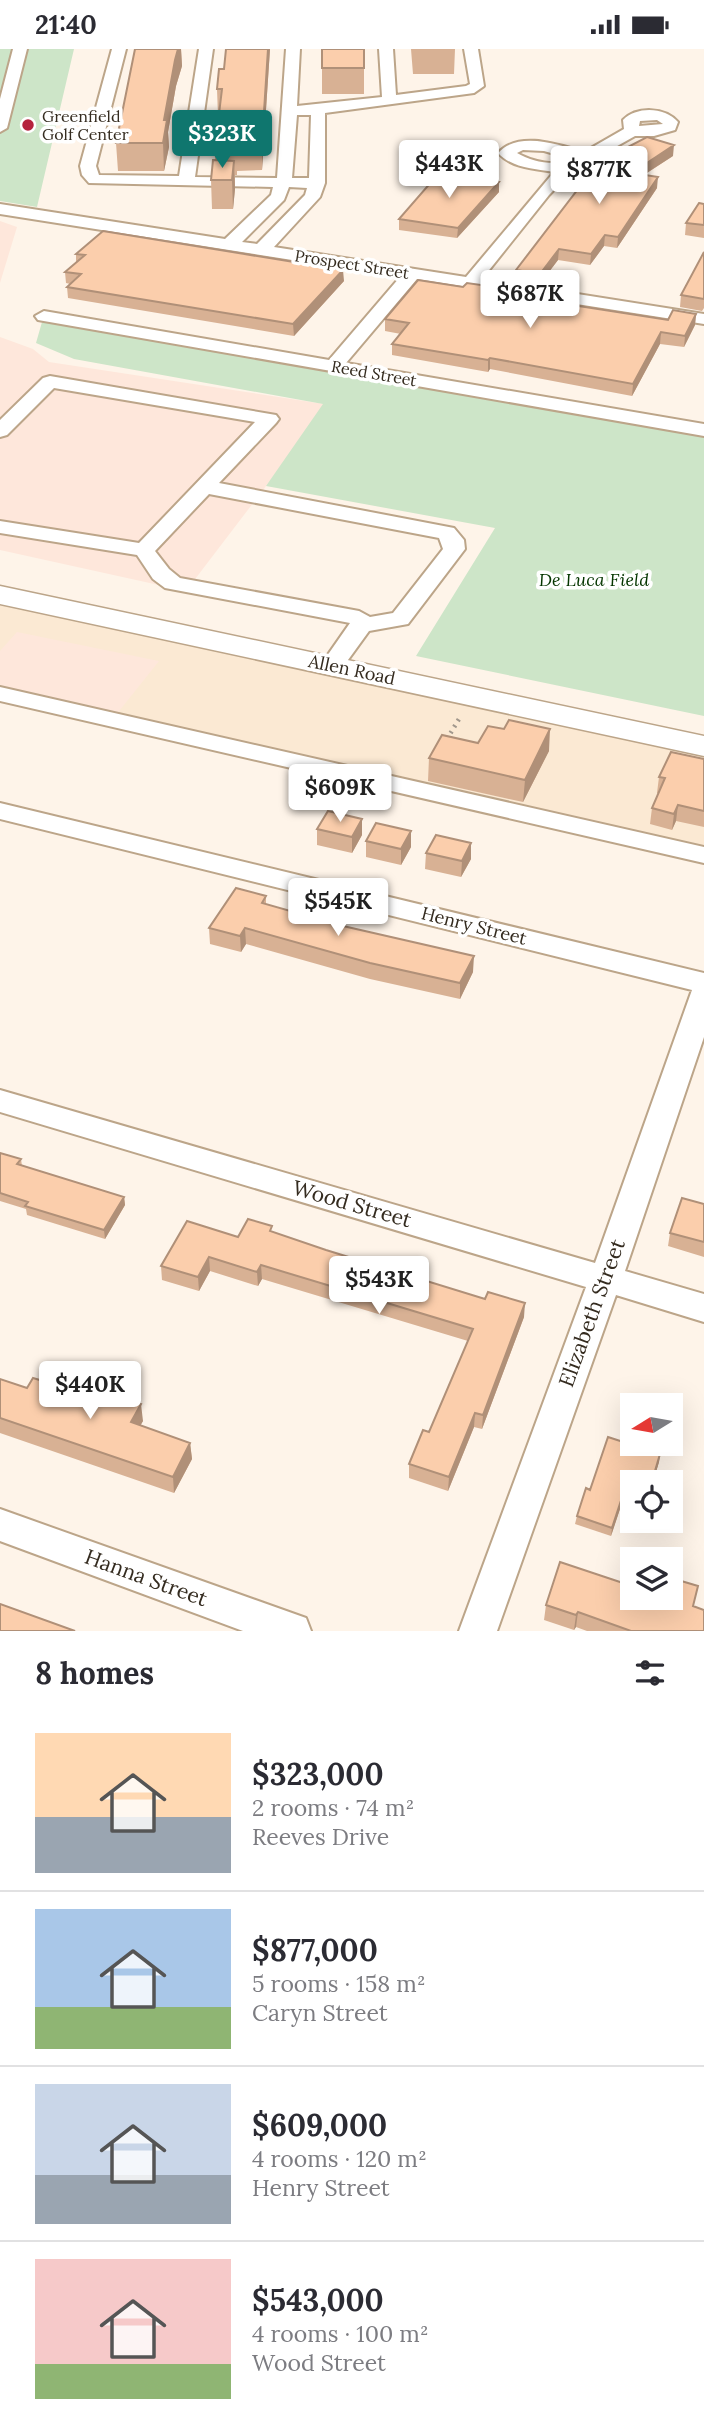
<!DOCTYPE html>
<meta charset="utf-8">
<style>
body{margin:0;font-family:Lora,serif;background:#f7f7f7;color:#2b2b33;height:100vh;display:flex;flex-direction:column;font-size:26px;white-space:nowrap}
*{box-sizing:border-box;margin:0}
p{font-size:23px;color:#7c7c81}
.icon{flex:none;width:38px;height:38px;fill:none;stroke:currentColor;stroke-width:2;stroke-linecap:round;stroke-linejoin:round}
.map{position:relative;height:1582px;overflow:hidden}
.panel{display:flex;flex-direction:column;background:#fff;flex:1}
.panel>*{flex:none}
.needle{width:46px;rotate:259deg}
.fabs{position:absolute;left:620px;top:1344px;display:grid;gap:14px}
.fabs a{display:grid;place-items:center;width:63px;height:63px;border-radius:0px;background:#fff;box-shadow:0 7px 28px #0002;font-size:35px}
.price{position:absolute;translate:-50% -60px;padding:0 16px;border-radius:7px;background:#fff;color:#222;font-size:23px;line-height:46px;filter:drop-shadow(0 2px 4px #0008)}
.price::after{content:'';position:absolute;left:50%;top:42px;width:21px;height:16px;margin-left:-10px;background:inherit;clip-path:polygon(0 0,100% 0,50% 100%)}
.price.selected{background:#0f766e;color:#fff}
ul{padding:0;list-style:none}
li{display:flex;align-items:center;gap:21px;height:175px;padding:0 35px}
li+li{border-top:2px solid #e1e1e2}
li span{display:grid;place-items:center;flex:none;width:196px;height:140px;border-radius:0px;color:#555}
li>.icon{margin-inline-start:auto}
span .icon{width:84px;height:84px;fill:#fffc;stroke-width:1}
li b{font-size:30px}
h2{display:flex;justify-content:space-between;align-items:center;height:84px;padding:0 35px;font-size:30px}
.status{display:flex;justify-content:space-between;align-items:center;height:49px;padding:0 35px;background:#fff;direction:ltr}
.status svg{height:19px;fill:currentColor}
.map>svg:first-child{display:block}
.built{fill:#fbe9d3}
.industrial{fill:#fee7db}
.green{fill:#cde5c8}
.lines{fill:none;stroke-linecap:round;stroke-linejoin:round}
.minor-casing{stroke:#bca589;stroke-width:4}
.major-casing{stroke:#bca589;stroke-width:3}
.path{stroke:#a1978c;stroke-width:4.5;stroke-dasharray:2 5;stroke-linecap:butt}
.minor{fill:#fff;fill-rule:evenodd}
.major{fill:#fff;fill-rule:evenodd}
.wall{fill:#d8b194}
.shaded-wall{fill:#b09078}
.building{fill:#fbceac;stroke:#b09078;stroke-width:2}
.poi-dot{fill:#b5233d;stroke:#fff;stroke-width:2.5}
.labels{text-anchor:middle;stroke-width:7;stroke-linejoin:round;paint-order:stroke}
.far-poi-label{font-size:16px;fill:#342b1f;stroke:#fff;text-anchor:start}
.far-street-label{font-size:16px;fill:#342b1f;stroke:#fff}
.park-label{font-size:18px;font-style:italic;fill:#053600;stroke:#fff}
.street-label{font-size:18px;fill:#342b1f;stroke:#fff}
.near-street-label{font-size:21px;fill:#342b1f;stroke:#fff}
</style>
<div class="status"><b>21:40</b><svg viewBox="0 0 49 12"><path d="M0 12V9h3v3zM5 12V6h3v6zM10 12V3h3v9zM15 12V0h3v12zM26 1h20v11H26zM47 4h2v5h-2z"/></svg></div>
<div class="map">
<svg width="704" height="1582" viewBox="0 0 704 1582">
<rect width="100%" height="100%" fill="#fef4e9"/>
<!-- built -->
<path class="built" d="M0,546L704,697V806L0,645Z"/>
<!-- industrial -->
<path class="industrial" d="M0,172L17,178L0,234Z
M0,288L33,300L49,313L324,355L292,403L186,542L0,501Z
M17,583L159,612L116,666L0,638V602Z"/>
<!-- green -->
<path class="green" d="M0,0H74L37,158L0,152Z
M42,273L704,388V667L416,607L495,479L266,437L323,355L74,310L36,294Z"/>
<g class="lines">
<!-- minor casing -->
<g class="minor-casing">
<path id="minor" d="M13,0H27L7,79L0,83V50Z
M112,0H126L96,117L99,126L179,127L199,0H213L195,128L277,129L286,0H300L297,57L382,48L379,0H393L396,46L466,37L470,35L464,0H478L484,37L474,44L325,64V134L320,148L274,198L466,228L554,123C534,120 512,119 498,104C519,81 559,96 584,103L624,80L623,71C637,57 665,58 678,73L675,81L654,87H635L571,123L549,146L482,230L704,265V275L417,230L346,314L704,375V387L38,271L35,267L44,262L329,311L400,228L0,165V155L225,190L271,146L273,138L89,134L82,126L80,117ZM297,66H311L309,129H292ZM657,71L663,75L639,77L640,72ZM523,101L544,102L572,110C557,118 532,113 517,104ZM289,138L307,139L305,146L257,195L242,193L284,151Z
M50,327L276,366L279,370L276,374L219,434L454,479L464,491L465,500L408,575L369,582L340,622H324L320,617L350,574L165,539L153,530L137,506L0,484V472L139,494L255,373L54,339L7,386L0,388V371L43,329ZM209,445L439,489L443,500L393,564L370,568L359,562L180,529L169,520L155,502Z
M0,638L704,798V814L0,652Z
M0,754L704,924V988L625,1222L704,1245V1273L616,1246L497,1582H459L586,1238L0,1063V1041L595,1214L692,941L0,770Z
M0,1460L306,1569L311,1582H243L0,1492Z"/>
</g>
<!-- major casing -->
<g class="major-casing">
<path id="major" d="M0,537L704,687V707L0,555Z"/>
</g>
<!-- path -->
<path class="path" d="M447,690L459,670"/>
<!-- minor -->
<use href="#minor" class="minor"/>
<!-- major -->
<use href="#major" class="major"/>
</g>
<!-- wall -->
<path class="wall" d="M135,0H181L182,17L176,37L168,83L169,98L164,122H118L116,94Z
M226,0H270L262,121L237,122V126H235V140L233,160H212L211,131L215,112V98L219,67H218L217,40L224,20Z
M322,0H364V45H322Z
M411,0H455L454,25H413Z
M673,107L644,126L657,139L617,199L604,197L590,216L558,211L539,236L515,233L516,221L585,131Z
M499,133V143L457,189L399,181V170Z
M704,155V189L685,186L686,174Z
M704,203V259L702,262L680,258L681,246Z
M76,205L344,232L294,287L68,249L67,238L70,235L66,234L65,223L76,213Z
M502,239H530L529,244L556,254L668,271L696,265L695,276L684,298L660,295L632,347L490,320L488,323L392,306V295L401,285L385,282V270Z
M478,694L549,702L523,753L428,732L429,709Z
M704,710V778L676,772L672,781L650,775L652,759L659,744H657L659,728Z
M362,770V786L352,804L317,796V780Z
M411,782V798L401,816L366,808V792Z
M471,794V810L461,828L425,820L426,804Z
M266,847V855L473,923L460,950L370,930L246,895L241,903L210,895L209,879Z
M0,1104L21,1110L22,1117L124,1148L125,1156L105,1190L27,1166L26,1160L0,1152Z
M704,1155V1208L668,1197L670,1184Z
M272,1183L524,1268L482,1380L474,1378L448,1442L409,1429V1415L429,1383L468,1292L262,1230L258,1237L210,1222L199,1242L162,1231L161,1217L238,1188Z
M87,1328L88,1337L143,1372L140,1376L190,1394L192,1410L174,1444L0,1384V1330L27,1339L53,1335Z
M660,1405L659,1413L653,1433L632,1434L629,1433L611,1487L575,1475L577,1467L590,1441Z
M632,1537L694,1558L704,1582H587L576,1578L574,1581L544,1571L546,1556Z"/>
<!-- shaded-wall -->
<path class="shaded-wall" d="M177,0H181L182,17L176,37L168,83L169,98L164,122L163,94L164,71Z
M268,0H270L262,121V94Z
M674,96L673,107L631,134L632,124Z
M234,112L235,140L233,160L232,131Z
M658,128L657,139L617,199L618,188Z
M499,133V143L457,189L458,179Z
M605,186L604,197L590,216L591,205Z
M559,200L558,211L539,236L540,225Z
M343,221L344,232L294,287L293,275Z
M696,265L695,276L684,298L685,287Z
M661,283L660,295L632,347L633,335Z
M490,309V320L488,323V311Z
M550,680L549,702L523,753L525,731Z
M678,756L676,772L672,781L674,765Z
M362,770V786L352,804V788Z
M411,782V798L401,816V800Z
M471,794V810L461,828L462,812Z
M245,879L246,895L241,903L240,887Z
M474,907L473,923L460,950V934Z
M124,1148L125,1156L105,1190L104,1181Z
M209,1208L210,1222L199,1242L198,1228Z
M261,1216L262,1230L258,1237L257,1223Z
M525,1254L524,1268L482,1380L483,1366Z
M141,1355L143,1372L133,1390L131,1373Z
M475,1364L474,1378L448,1442L449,1428Z
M190,1394L192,1410L174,1444L173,1428Z
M660,1405L659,1413L653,1433H652Z
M630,1424L629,1433L611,1487L612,1479Z
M578,1563L576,1578L574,1581L576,1566Z"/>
<!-- building -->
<path class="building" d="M135,0H178L175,11L164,71H167L163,94H116Z
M226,0H268L262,94H236V98H215L222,40H217L219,20H224Z
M322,0H364V19H322Z
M647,88L674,96L632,124L658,128L618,188L605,186L591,205L559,200L540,225L516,221L585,131L620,102Z
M213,111L234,112L232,131H211Z
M439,124L499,133L458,179L399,170Z
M699,154L704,155V176L686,174Z
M103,182L343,221L293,275L67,238L81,225L65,223L85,206L76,205Z
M704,203V250L681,246Z
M418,231L463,238L467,234L502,239L505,235L530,239L526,243L557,248L553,253L668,271L673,261L696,265L685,287L661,283L633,335L490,309L488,311L392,295L409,274L385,270Z
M509,671L550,680L525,731L429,709L442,686L478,694L488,677L504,680Z
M671,703L704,710V762L678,756L674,765L652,759L665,729L659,728Z
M328,762L362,770L352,788L317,780Z
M376,774L411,782L401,800L366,792Z
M436,786L471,794L462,812L426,804Z
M236,839L266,847L262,854L343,877L474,907L460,934L370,914L245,879L240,887L209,879Z
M0,1104L21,1110L17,1115L124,1148L104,1181L25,1157L28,1153L0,1144Z
M682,1149L704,1155V1193L670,1184Z
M248,1170L272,1177L270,1182L326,1201L485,1250L488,1243L525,1254L483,1366L475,1364L449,1428L409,1415L423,1381L429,1383L473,1280L261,1216L257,1223L209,1208L198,1228L161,1217L187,1172L238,1188Z
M62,1320L87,1328L83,1335L141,1355L131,1373L190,1394L173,1428L0,1369V1330L27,1339L33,1329L53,1335Z
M608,1388L660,1405L652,1432L630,1424L612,1479L577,1467L586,1439L590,1441Z
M560,1513L632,1537V1549H665L672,1551L678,1531L698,1537L693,1557L704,1561V1582H631L578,1563L576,1566L546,1556Z
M0,1555L75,1582H0Z"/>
<!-- markers -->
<circle class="poi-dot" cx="28" cy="76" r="7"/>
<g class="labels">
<!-- far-poi labels -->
<g class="far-poi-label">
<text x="42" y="73">Greenfield<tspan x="42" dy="18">Golf Center</tspan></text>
</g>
<!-- far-street labels -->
<g class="far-street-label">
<text transform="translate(352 215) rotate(9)" y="6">Prospect Street</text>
<text transform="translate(374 324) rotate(10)" y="6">Reed Street</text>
</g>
<!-- park labels -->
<g class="park-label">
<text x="594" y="537">De Luca Field</text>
</g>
<!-- street labels -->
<g class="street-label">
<text transform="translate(352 621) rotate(12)" y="6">Allen Road</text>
<text transform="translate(474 877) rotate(14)" y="6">Henry Street</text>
</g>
<!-- near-street labels -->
<g class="near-street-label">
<text transform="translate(352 1155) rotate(16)" y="7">Wood Street</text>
<text transform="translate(592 1264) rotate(-70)" y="7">Elizabeth Street</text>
<text transform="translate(146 1529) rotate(20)" y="7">Hanna Street</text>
</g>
</g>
</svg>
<div class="fabs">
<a><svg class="needle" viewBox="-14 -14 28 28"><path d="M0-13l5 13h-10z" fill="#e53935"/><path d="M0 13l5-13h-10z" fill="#7c7c81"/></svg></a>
<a><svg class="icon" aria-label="locate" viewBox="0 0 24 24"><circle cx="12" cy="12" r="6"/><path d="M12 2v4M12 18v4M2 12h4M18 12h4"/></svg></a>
<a><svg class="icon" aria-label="layers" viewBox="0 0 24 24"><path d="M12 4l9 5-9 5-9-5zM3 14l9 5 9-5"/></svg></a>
</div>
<b class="price selected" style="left:222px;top:121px">$323K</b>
<b class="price" style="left:449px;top:151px">$443K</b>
<b class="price" style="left:599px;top:157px">$877K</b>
<b class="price" style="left:530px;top:281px">$687K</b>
<b class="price" style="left:340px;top:775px">$609K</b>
<b class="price" style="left:338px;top:889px">$545K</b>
<b class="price" style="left:379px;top:1267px">$543K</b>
<b class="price" style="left:90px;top:1372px">$440K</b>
</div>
<section class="panel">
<h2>8 homes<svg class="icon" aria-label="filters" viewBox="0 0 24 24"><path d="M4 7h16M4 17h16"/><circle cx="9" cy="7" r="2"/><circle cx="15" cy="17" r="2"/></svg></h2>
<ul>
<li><span style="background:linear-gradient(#ffd9b3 60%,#9aa5b1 0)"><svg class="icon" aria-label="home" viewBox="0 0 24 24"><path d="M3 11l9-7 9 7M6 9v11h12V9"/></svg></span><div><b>$323,000</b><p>2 rooms · 74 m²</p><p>Reeves Drive</p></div></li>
<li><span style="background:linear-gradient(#a9c7e8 70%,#8fb573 0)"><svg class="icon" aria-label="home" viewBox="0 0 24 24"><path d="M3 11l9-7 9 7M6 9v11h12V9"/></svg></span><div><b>$877,000</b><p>5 rooms · 158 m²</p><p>Caryn Street</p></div></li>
<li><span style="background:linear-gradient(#c9d6e8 65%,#9aa5b1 0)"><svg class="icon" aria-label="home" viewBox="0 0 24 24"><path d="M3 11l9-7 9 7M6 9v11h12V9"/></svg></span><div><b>$609,000</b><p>4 rooms · 120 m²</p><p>Henry Street</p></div></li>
<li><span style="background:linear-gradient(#f6c9c9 75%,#8fb573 0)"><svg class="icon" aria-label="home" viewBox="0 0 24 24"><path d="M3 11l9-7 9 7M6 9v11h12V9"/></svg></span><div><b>$543,000</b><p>4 rooms · 100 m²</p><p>Wood Street</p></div></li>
</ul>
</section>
